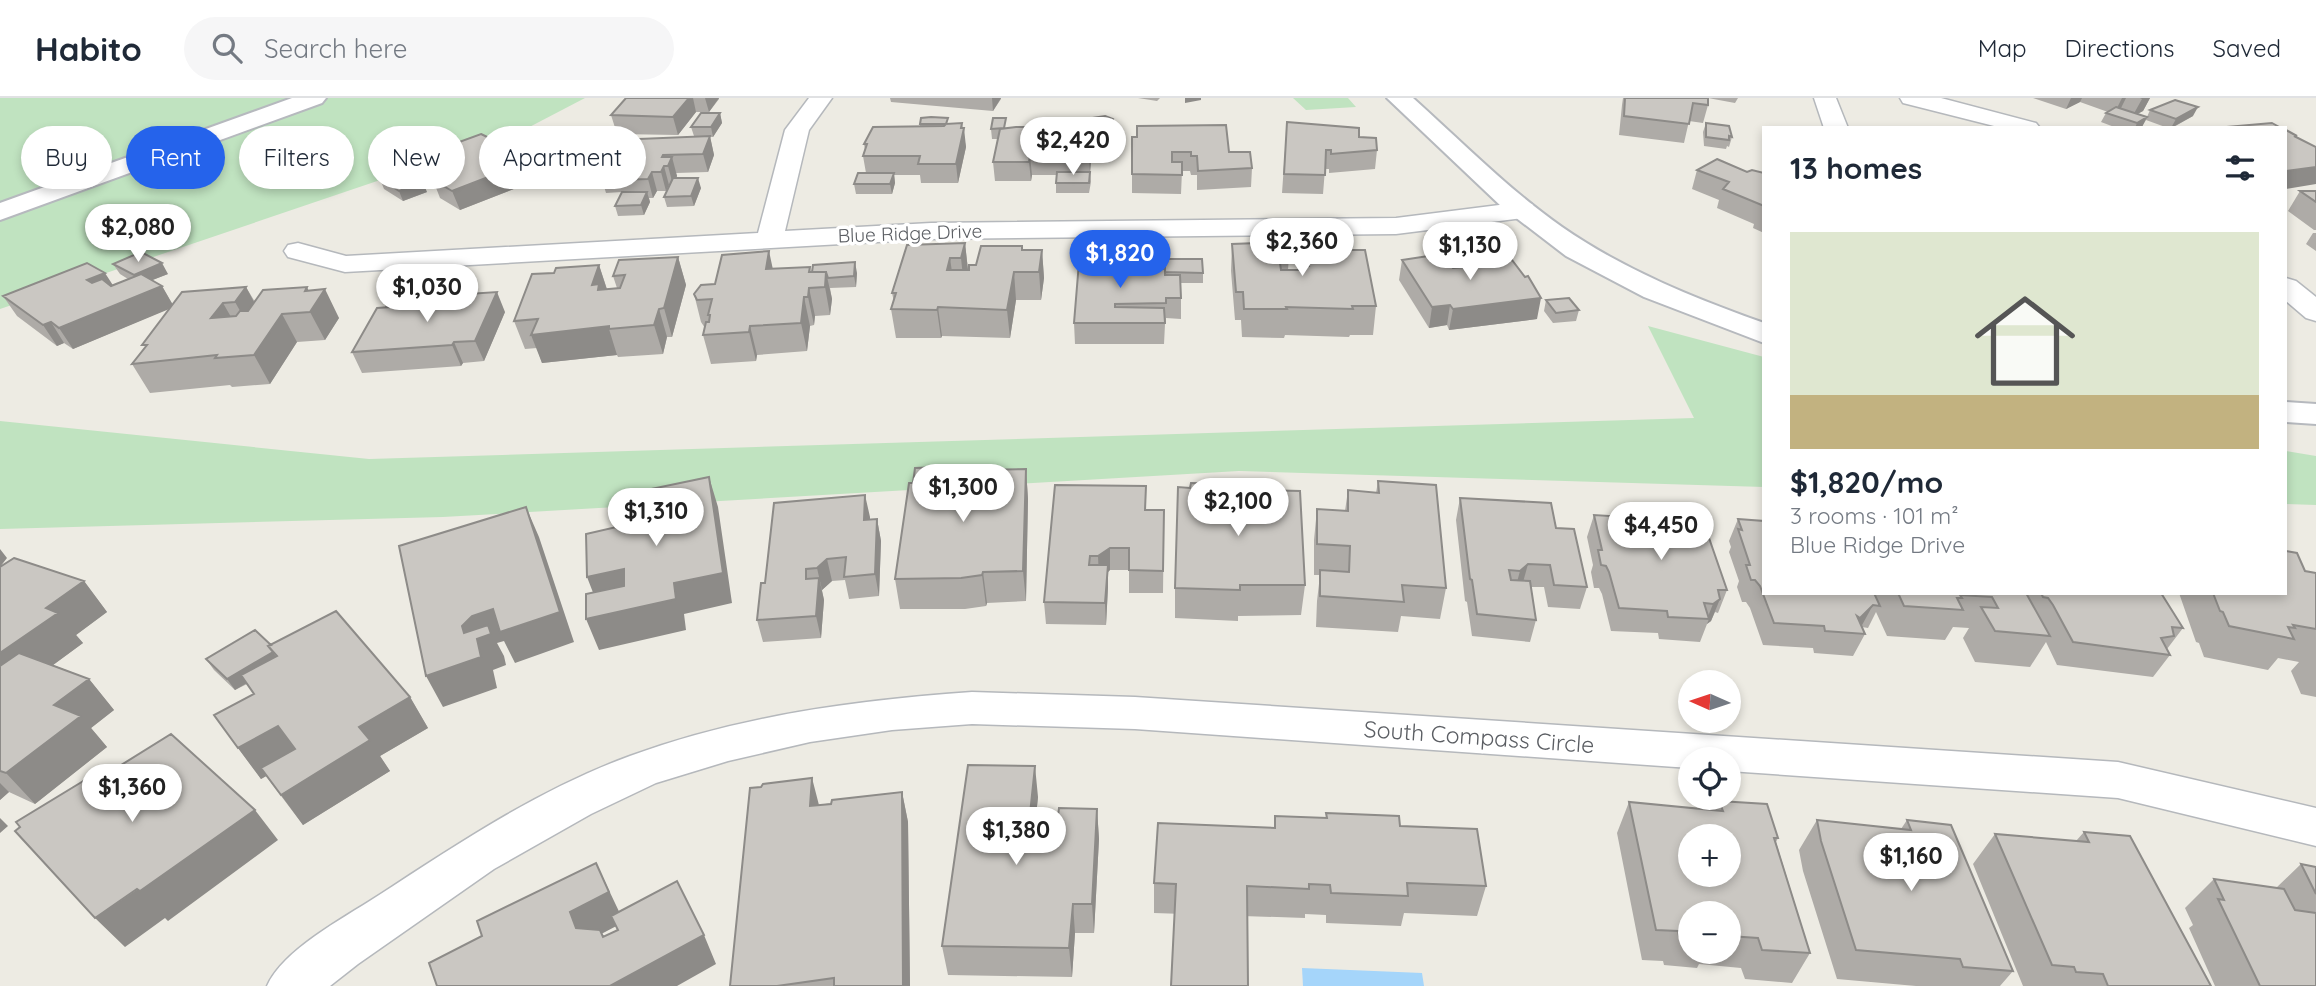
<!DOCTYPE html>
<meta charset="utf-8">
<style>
body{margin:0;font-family:Quicksand,sans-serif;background:#f6f6f7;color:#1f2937;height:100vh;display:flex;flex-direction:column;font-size:26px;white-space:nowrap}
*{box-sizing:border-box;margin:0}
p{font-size:23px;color:#747a83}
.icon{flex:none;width:38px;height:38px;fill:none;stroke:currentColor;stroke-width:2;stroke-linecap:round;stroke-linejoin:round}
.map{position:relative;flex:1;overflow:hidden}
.drawer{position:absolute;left:1762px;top:28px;width:525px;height:469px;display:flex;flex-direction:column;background:#fff;border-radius:0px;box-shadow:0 4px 10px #0003}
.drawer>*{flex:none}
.hud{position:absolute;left:21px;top:28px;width:665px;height:63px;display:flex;gap:14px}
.needle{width:46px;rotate:273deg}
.fabs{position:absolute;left:1678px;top:572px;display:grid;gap:14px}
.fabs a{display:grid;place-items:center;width:63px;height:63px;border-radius:50%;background:#fff;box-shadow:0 4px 10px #0003;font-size:35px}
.price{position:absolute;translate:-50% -60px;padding:0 16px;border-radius:24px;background:#fff;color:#222;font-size:23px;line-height:46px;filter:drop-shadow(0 2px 4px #0008)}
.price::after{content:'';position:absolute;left:50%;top:42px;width:21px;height:16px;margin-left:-10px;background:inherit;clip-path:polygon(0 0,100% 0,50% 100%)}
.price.selected{background:#2563eb;color:#fff}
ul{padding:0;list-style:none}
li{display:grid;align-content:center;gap:14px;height:371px;padding:0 28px}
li+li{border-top:2px solid #e0e1e3}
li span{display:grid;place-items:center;height:217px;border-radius:0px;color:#555}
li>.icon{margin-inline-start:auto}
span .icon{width:126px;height:126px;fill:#fffc;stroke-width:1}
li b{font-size:30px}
h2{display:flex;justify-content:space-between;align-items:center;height:84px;padding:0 28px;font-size:30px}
.tag{padding:0 24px;border-radius:32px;background:#fff;box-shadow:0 4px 10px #0003;font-size:24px;line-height:63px}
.tag.selected{background:#2563eb;color:#fff}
header{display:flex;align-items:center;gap:42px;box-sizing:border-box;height:98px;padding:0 35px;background:#fff;border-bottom:2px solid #e0e1e3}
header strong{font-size:33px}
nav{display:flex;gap:38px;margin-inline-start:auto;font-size:24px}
.search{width:490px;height:63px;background:#f6f6f7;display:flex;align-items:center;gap:18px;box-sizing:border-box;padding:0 24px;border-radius:38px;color:#747a83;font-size:26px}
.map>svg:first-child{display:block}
.green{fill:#c0e3c0}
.water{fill:#a5d5fa}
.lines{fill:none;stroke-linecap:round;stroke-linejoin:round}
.street-casing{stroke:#b5b8bc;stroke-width:3}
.secondary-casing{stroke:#b6b9be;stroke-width:4}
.street{fill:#fff;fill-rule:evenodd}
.secondary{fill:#fff;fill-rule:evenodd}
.wall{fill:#aeaba7;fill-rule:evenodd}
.shaded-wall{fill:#8d8b88}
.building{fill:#cac7c2;stroke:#8d8b88;stroke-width:2;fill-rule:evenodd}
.labels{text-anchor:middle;stroke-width:7;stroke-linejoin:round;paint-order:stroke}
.far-street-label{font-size:19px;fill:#5b5e63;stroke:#fff}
.street-label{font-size:23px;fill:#5b5e63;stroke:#fff}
</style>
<header>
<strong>Habito</strong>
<div class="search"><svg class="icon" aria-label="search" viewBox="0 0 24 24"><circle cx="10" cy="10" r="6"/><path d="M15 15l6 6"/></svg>Search here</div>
<nav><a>Map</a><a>Directions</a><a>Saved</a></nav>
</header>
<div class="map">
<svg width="2316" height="888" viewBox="0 0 2316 888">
<rect width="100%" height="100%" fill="#edebe3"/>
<!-- green -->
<path class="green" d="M0,0H585L516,36L0,211Z
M1293,0H1348L1356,9L1306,12Z
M1648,228L1764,259V389L1239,373L443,419L0,431V323L369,361L1694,320Z
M2286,353L2316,358V407L2286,406Z"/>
<!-- water -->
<path class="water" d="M1302,870L1422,875L1424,888H1303Z"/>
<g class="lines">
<!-- street casing -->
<g class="street-casing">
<path id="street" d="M809,0H832L809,32L785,133L931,125L1396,120L1523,104L1532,106L1536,112L1532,118L1523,120L1396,136L931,141L345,174L288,159L284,153L288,147L298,145L346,158L758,135L785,32Z
M1814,0H1836L1848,30H1824Z
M1900,0H1941L2036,25L2040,30H2002L1903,5Z
M2286,180L2296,183L2316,199V223L2306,220L2286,203Z
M972,594L1135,599L2118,664L2316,710V748L2118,700L1729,673V662H1690V670L1135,631L972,626L892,632L810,644L728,663L656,685L591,716L494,771L358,866L330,888H267C283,852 342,821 376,799C456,747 539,691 630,658C739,618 856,602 972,594Z"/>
</g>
<!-- secondary casing -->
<g class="secondary-casing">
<path id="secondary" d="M292,0H326L322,5L0,122V105Z
M1387,0H1413C1462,44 1508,91 1562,129C1624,172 1694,200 1764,225V245L1644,199L1566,158L1502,109Z
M2286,304L2316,306V326L2286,324Z"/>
</g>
<!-- street -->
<use href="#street" class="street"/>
<!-- secondary -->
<use href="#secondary" class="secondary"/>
</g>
<!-- wall -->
<path class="wall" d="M626,0H719V1L709,14H696L678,37L617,36L611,17Z
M890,0H1001V1L993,13L891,4Z
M1138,0H1160L1157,3Z
M1623,0H1738L1735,5L1708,0V7L1703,25L1689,23L1684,45L1619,37L1622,7Z
M2033,0H2150L2143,13L2137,16L2147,19L2150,12L2193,18L2172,30H2168L2146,22L2141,30H2117L2101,24L2106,15L2108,14L2080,4L2066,11Z
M720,15L722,25L713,39H710L714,57L708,74L676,75L677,78L676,80L701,90L694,108L667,109L664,99L670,87H669L666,93H657L653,100H649L650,104L644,117L618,118L615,108L622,94L606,95L600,75L590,74L584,56L703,38H694L691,29Z
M1113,21V31L1111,36L1099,38L1092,35V47L1090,74L1091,84L1089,95H1056V85L1057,77H1032L1031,83H995L993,64L998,41H992L991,31L1091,29V25Z
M1287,24L1359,39L1377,52L1375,71L1329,75V71H1325L1323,96L1282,95Z
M1706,25L1732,39L1729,49L1727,48L1726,51L1704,48L1703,34Z
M920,26H948L962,30L966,49L958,85H921L920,77H894L895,85L892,96H856L854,86L866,75L863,58L865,52L864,46L920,29Z
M1132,39L1229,54L1252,70L1251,89L1197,92V77H1191L1190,73H1182L1181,96L1132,95Z
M525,57L534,83L460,112L440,100L433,82L426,78L418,59Z
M1697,72L1764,75V135L1753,130L1754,126L1717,110L1719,102L1692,91Z
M380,81L427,94L403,103L384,91Z
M2300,93H2316V132H2314L2288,113Z
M2313,135H2316V153L2306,146Z
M965,145L968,172L976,167L1022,148V152H1042L1044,180L1041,202H1016L1010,240L942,238L941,240H896L891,211L894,204L892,195Z
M1232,146L1289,158L1288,172H1303L1306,149L1346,152L1376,208L1373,237H1350L1349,239L1285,237L1284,240L1242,239L1241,222H1235L1231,173Z
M1458,152L1537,221L1449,232L1447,227L1429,230L1399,182L1402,162L1453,170H1460L1456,162Z
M678,159L686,187L672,239H667L663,256L618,259L617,257L542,265L537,250L525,251L514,223L554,175L599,167L607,191L617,190L613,178Z
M1165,161L1203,175V185H1181V221L1166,220V226H1165L1164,246H1075L1074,225L1125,171L1165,177Z
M113,166L168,176L152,182L162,188L173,207L246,189L255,204L308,192L339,220L325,242L297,244L270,286L232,289L230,287L150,295L132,266L144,250L170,210L73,251L64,245L57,248L17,218L3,198L113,187L128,181L120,176Z
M810,169L811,174L857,175L856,189L830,190L832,201L830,217L815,218L814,227L810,228L807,253L757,257L756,263L711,266L703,237L705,230L701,224L694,196L715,186L773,171Z
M433,192L437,203L436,206L505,214L484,263L463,265L461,268L362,275L352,254L386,210Z
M1546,202L1579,212L1576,223L1553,225L1544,213Z
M1026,371L1028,401L1026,503L987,505L986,508L965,511H900L895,481L966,383L979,382Z
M1378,383L1446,490L1440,521L1401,518L1398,534L1316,529L1317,503L1320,477H1314V442L1317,411L1345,413L1348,392L1376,395Z
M1055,387L1146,412H1164L1163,495H1129V472H1110L1108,474V489L1106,527L1046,526L1044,504Z
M1228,391L1305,487L1301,517L1238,518V523L1175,520V490Z
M1460,400L1556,430L1587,489L1580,511L1548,509L1544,489H1530L1536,522L1530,544L1472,538L1467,504L1465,503L1456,422Z
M1638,410L1727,492L1718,515L1715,514L1711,523L1707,526L1700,544L1659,541L1658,535L1611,533L1602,496L1599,490H1594L1591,474L1593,467L1587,439L1594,417L1635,419Z
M870,419V421H877L881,443L879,498L849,501L845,482L832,483L822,492L824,502L821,540L763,544L757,522L765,485Z
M1738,421L1764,495H2161L2183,530L2167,551L2170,557L2153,579L2057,567L2046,544L2030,569L1975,564L1963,540L1969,530L1953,529L1945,542L1887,538L1876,514L1868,530L1862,529L1865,536L1853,558L1814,555L1813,550L1763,547L1750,510L1746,504H1742L1737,489L1739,483L1729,454L1731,449L1729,443Z
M0,469L84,483L107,514L76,537L83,545L53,567L89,581L114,612L91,630L107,649L35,706L9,694L0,702Z
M2305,473L2316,475V599L2301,596L2291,573L2299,564L2278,560L2268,572L2204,559L2199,545L2196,544L2179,495H2286Z
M271,547L410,599L428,630L380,658L390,673L303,727L266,678L261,681L238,650L254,596L247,586L235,592L214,572L206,561Z
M968,667L1038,699L1034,736L1036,741L1055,742L1097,711L1099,741L1094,835H1075L1072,879L948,877L942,848Z
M902,694L908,724L910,888H730L819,707Z
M1719,703L1778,740L1776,744L1810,855L1792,885L1745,881L1741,870L1699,866L1697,870L1664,867L1663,863L1642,862L1617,735L1629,704L1715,712ZM1690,816H1729V854H1690Z
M1326,715L1400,728L1486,788L1477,818L1404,815L1401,828L1326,825V817L1305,816V820L1154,815V785L1274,730L1275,718L1326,720Z
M1817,722L1901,731L1907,722L2013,873L2000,888H1916L1837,881L1803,773L1799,752Z
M2084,734L2211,888H2023L1973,766L1995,736L2076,743Z
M2301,766L2316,769V888H2215L2189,830L2193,827L2185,810L2214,781L2276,790Z"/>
<!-- shaded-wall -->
<path class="shaded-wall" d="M689,0H693L696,14L678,37L673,19Z
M705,0H719L709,14Z
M992,0H1001L993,13Z
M1185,0H1201V2L1185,5Z
M2071,0H2082L2080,4L2066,11Z
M2122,0H2126L2119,14L2114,16Z
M2140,0H2150L2143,13L2132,19L2142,1Z
M2198,9L2193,18L2171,30L2176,21Z
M720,15L722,25L713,39L711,29Z
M2147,19L2142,29L2135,30L2137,25Z
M1113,21V31L1111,36L1099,38V28Z
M962,25L963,34L964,30L966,49L958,85L956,66Z
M1091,29L1092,47L1090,76L1089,57Z
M710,38L714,57L708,74L703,56Z
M525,57L534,83L460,112L452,93Z
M1030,58L1032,77L1031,83L1029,64Z
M672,59L677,78L673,87L668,68Z
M664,68L669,87L666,93L661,74Z
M2316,69V86L2286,91V73Z
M447,70L454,89H446L440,72Z
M652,74L657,93L653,100L648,81Z
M894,75L895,85L892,96L890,86Z
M698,80L701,90L694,108L691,98Z
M423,84L427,94L403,103L399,93Z
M647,94L650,104L644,117L641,107Z
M965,145L968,172L964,188L961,160Z
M1042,152L1044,180L1041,202L1039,174Z
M769,153L775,181L766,171Z
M678,159L686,187L672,239L664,210Z
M950,160L954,188L947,172Z
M855,164L857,175L856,189L854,178Z
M162,165L168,176L140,187L134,177Z
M599,167L608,195L607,220L592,187Z
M826,174L832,201L830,217L825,189Z
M1014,174L1016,202L1010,240L1007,212Z
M105,175L118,195L100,202L87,182Z
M162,188L174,209L73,251L59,230Z
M246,189L261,217L251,232L235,204Z
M307,189L315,207L325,191L339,220L325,242L310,214L305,193Z
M809,190L815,218L814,227L808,199Z
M433,192L437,203L430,217L425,207Z
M497,194L505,214L484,263L475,243Z
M804,199L810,228L807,253L801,225Z
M1541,200L1537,221L1449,232L1453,211Z
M223,205L239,233L211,220Z
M1450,207L1447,227L1429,230L1432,209Z
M938,209L942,238L941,240L937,212Z
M659,211L667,239L663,256L654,227Z
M282,216L297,244L270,286L254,257Z
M51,224L64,245L57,248L43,227Z
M609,228V231L617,257L542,265L531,237Z
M750,228L757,257L756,263L749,234Z
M454,244L463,265L461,268L452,247Z
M1026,371L1028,401L1026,503L1023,473Z
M709,379L718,409L732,505L684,516L686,532L599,552L586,521L674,485Z
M865,397L870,419L869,444L864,422Z
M526,409L539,439L574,544L515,565L504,543L497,545L504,558L506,567L493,572L497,590L443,609L426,578L464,535L462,528Z
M877,421L881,443L879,498L875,476Z
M1110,450V472L1108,474V489L1106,527L1105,505L1099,480L1098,458Z
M0,451L7,460L0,469Z
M827,461L832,483L822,492L817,470Z
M1528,466L1522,488L1514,495L1520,473Z
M624,471L635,501L599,510L587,479Z
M983,474L987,505L986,508L982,477Z
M819,480L824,502L821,540L816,518Z
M84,483L107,514L76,537L83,545L0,606V555L46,510Z
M1720,501L1711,523L1707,526L1709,521H1707L1713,506Z
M1873,507L1861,529L1852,535L1860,520Z
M273,554L280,566L235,592L227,581Z
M89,581L114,612L91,630L107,649L35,706L6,675L54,607Z
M410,599L428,630L380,658L390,673L303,727L281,697L359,629Z
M278,628L300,659L261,681L238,650Z
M1035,668L1038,699L1033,746L1030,716Z
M812,680L820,711L810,708Z
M0,685L9,694L0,702Z
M902,694L908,724L910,888H903Z
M1097,711L1099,741L1094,835L1092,806Z
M255,712L278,742L168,823L165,820L125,849L95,820Z
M0,720L8,728L0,735Z
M596,765L624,824L586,844L576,830L570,814Z
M1073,806L1075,835L1072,879L1069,850Z
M704,837L716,866L677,888H610Z"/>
<!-- building -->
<path class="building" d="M626,0H689L673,19L611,17Z
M1625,0H1708V7L1693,5L1689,26L1624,18Z
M2175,2L2198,9L2176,21L2150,12Z
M2116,9L2147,19L2137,25L2106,15Z
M701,15H720L711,29H691Z
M1105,18L1113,21L1111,26L1099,28L1091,25L1093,20Z
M931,19L948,20L946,26L962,25L961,30H964L956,66H918L920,58H863L867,46H864L873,29L944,28L946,26H920L921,20Z
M993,20H1006L1004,30L991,31Z
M1287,24L1359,30V39L1376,40L1377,52L1331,56V52H1326L1325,77L1284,76Z
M1706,25L1729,28L1732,39L1729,38V42L1706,39Z
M2272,25L2281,30H2215Z
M1226,27L1229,54H1250L1252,70L1198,73L1197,58H1191V54H1172V64H1182V77L1132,76V39H1137V28Z
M1016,29H1091L1089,57L1030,58L1029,64H993L1000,31Z
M2286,32L2297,38H2294L2316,49V69L2286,73Z
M481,36L525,57L519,59L527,64L452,93L432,81L453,73L447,70L440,72L418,59Z
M710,38L703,56L663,57L662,59H672L668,68H664L661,74H652L648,81L619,82L623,74L600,75L609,56H584L591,43Z
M1717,61L1747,74L1752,72L1764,75V108L1723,91L1729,84L1697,72Z
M404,73L423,84L399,93L380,81Z
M1057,74H1090L1089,85H1056Z
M858,75H894L890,86H854Z
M673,80H698L691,98L664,99Z
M2300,93H2316V104Z
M622,94H647L641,107L615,108Z
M1287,144L1289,158H1279L1281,172H1304L1303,168H1309L1306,149H1346V152H1365L1376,208H1352L1353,211L1286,209L1287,211H1244L1243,194H1236L1232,146Z
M965,145L961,160H950L947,172H969V167H976L981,148H1022V152H1042L1039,174H1014L1007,212L938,209L937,212L891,211L896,195H892L907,147Z
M1497,148L1505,161L1466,165L1458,152Z
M1080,152H1124L1123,171H1165V177H1180L1181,200H1166V205L1115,206V209L1164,210L1165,225H1074Z
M769,153L766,171L810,169L809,174H826L825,189L809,190L808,199H804L801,225L750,228L749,234L703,237L706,224H709L710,217H708L712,201L697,202L694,196L701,187L715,186L722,157Z
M141,154L162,165L134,177L113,166Z
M1435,157L1442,159L1453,170L1465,169L1462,165L1512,162L1525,179L1528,178L1541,200L1453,211L1450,207L1432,209L1402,162Z
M678,159L664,210L659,211L654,227L609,231V228L531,237L538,221L514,223L532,176L554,175L556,170L599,167L592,187L599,186L598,192L620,190L625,177L613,178L619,162Z
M1165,161H1202L1203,175L1165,174Z
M855,164L854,178L828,180L826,174H812L813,167Z
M87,165L105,175L87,182L92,185L102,181L111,188L141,176L162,188L59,230L51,224L43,227L3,198Z
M246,189L235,204L223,205L211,220L236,218L240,213H248L263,192L307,189L305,193L325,191L310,214L282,216L254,257L215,260L217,257L132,266L147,247H142L182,194Z
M433,192L425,207L386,209L394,195Z
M497,194L475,243L454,244L452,247L352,254L377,210L449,205L453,197Z
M1569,200L1579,212L1556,215L1546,202Z
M965,368L964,383L979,382L980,372L1026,371L1023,473L983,474L982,477L961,480L895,481L909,385H913L915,370Z
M709,379L723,475L674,485L676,501L586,521V496L624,488V471L587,479L586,436L621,428V408L652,402L651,391Z
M1378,383L1436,387L1446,490L1402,487L1404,504L1320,498V472L1349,474L1350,448L1317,446V411L1348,413V392L1379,395Z
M1191,385L1228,386V391L1300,393L1305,487H1240V492L1175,490L1178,389L1190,390Z
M1055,387L1146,388L1145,412H1164L1163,473L1129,472V450H1110L1098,458H1090L1089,467H1108L1105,505L1044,504Z
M865,397L864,422L877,421L875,476L844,479L846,459L827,461L817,470L806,471V481L819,480L816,518L757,522L761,485H765L774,405Z
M1460,400L1551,405L1556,430L1574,431L1587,489L1554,487L1550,467L1528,466L1520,473L1509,472L1511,482L1530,483L1536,522L1477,516L1472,482L1470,481Z
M526,409L560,514L500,534L493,511L472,518L462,528L464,535L488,527L491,536L477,541L481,559L426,578L399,448Z
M1638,410L1700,414L1727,492H1718L1720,501L1713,506L1704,505L1709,521L1668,519L1667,513L1619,510L1609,474L1606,468L1601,467L1598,452H1602L1594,417L1641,420Z
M1738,421L1764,423V495H1874L1880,508L1873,507L1860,520L1857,518L1865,536L1825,533L1824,528L1774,525L1760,488L1755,482H1751L1746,467H1750L1738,431L1742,432Z
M2286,453L2297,455L2305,473L2316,475V531L2293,527L2295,530L2288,529L2294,541L2229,528L2223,514L2220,513L2213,495H2286Z
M14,460L84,483L46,510L58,515L0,555V469Z
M1898,495H2026L2050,538L1995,533L1981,509L1998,510L1992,499L1960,497L1962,500H1957L1963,512L1904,508Z
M2041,495H2161L2183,530L2172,529L2174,538L2161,540L2170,557L2073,544L2053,507L2048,500L2043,499Z
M336,513L410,599L359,629L370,642L281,697L261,670L295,651L278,628L238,650L214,617L254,596L241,577L277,558L268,548Z
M255,532L271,547L268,548L273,554L227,581L206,561Z
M19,555L89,581L54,607L81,618L6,675L0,673V568Z
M171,636L255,712L140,793L137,791L95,820L15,733L20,729L16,724L85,682L89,687Z
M968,667L1035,668L1030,716H1014L1012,726H1023L1035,737L1034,741L1055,742L1059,710L1097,711L1092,806H1073L1069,850L942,848Z
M812,680L810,708L831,706L832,702L902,694L903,888H834V880L777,888H730L750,690L761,689L763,686Z
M1719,703L1767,706L1778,740H1774L1810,855L1762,852L1758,840L1729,838V816H1690V839L1679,838L1678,833L1656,832L1629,704L1723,713ZM1690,738H1729V777H1690Z
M1326,715L1399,718L1400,728L1477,731L1486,788L1407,785L1408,798L1331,795L1330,787L1309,786V791L1247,788L1248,888H1171L1176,786L1154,785L1158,725L1275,730V718L1327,720Z
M1817,722L1911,732L1907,722L1951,727L2013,873L1963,869L1960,861L1856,852L1821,743Z
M2084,734L2130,738L2211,888H2108L2103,876L2076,874L2074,869L2052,867L1995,736L2089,744Z
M596,765L609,794L570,814L576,830L600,832L603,839L618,832L611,818L677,783L704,837L610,888H437L429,865L482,838L477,823Z
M2301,766L2316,769V796Z
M2214,781L2284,791L2295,812L2316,815V888H2260L2218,801L2224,802Z"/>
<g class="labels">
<!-- far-street labels -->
<g class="far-street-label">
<text transform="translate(910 135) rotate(-2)" y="7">Blue Ridge Drive</text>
</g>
<!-- street labels -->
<g class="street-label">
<text transform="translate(1479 639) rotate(4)" y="8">South Compass Circle</text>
</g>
</g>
</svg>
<div class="fabs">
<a><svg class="needle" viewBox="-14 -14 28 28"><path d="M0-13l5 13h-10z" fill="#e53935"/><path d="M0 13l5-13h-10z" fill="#747a83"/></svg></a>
<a><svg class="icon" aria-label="locate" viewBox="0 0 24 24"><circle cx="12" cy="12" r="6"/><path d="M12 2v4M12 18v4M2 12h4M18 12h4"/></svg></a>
<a>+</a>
<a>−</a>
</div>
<b class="price" style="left:1073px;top:79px">$2,420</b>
<b class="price" style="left:138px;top:166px">$2,080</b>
<b class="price" style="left:1302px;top:180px">$2,360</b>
<b class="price" style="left:1470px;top:184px">$1,130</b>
<b class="price selected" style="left:1120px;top:192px">$1,820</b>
<b class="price" style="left:427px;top:226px">$1,030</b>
<b class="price" style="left:963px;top:426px">$1,300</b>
<b class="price" style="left:1238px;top:440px">$2,100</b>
<b class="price" style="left:656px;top:450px">$1,310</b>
<b class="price" style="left:1661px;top:464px">$4,450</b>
<b class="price" style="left:132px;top:726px">$1,360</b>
<b class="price" style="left:1016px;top:769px">$1,380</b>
<b class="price" style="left:1911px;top:795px">$1,160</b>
<div class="hud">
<a class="tag">Buy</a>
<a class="tag selected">Rent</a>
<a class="tag">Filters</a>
<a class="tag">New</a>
<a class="tag">Apartment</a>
</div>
<section class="drawer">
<h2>13 homes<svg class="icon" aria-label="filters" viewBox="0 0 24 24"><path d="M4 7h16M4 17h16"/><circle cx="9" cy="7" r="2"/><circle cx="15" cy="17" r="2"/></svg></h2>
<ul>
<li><span style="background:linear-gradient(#dfe7d0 75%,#c2b280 0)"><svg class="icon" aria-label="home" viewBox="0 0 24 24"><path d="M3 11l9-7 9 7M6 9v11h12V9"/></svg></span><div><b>$1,820/mo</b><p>3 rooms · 101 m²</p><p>Blue Ridge Drive</p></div></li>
</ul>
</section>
</div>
